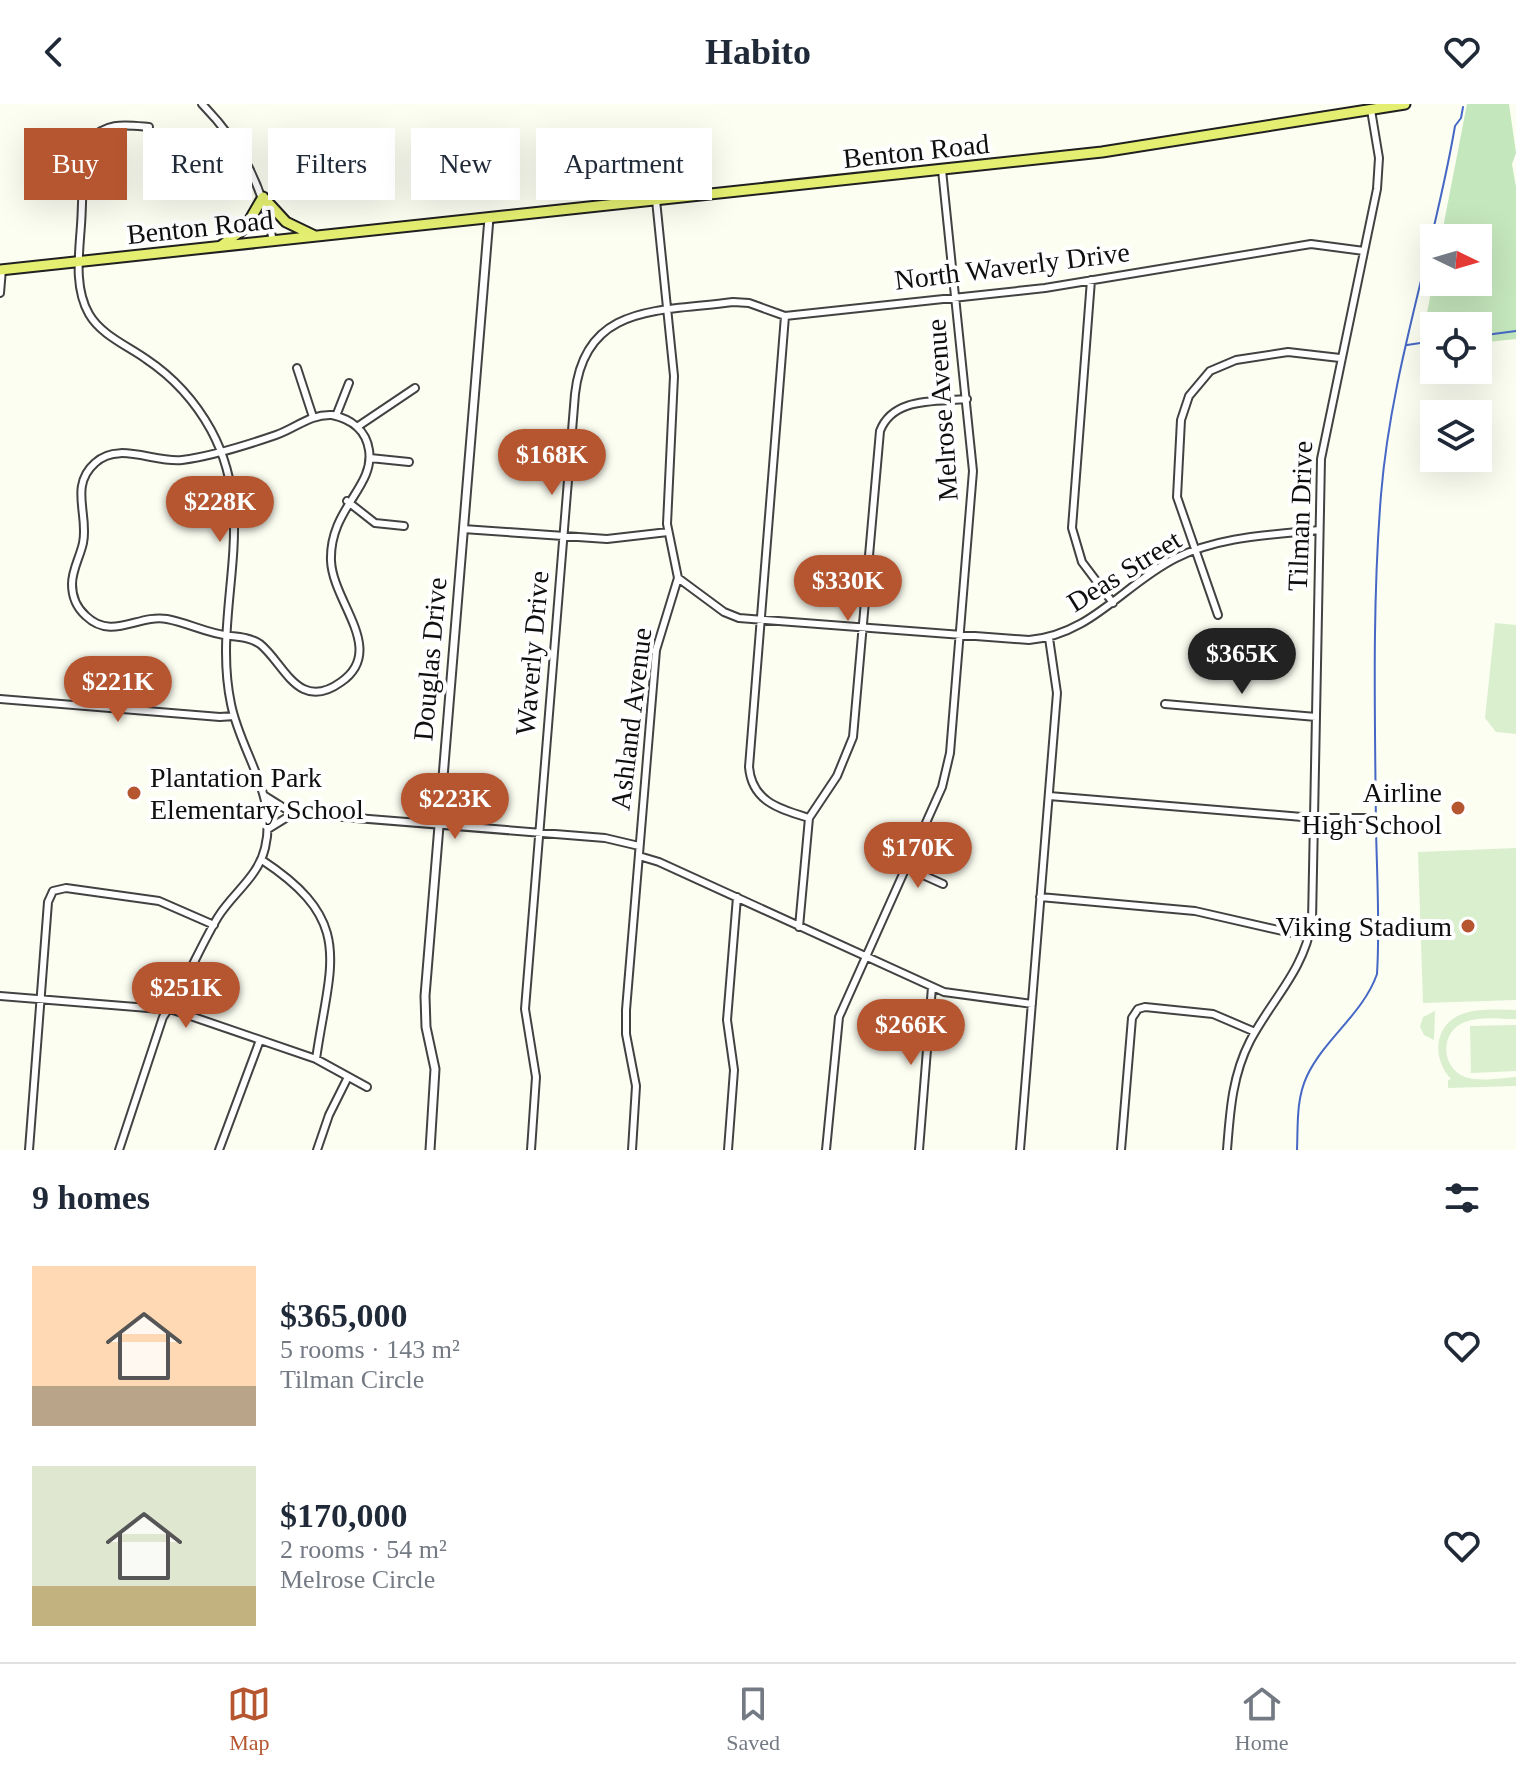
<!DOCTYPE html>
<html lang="en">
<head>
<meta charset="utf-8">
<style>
  :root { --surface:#fff; --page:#f2f2f3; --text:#1f2937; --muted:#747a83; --line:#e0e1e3; --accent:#b65630 }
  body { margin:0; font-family:Georgia,serif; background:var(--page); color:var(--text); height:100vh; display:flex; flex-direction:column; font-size:30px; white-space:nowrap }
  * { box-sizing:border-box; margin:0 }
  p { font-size:26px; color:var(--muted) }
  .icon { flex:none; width:44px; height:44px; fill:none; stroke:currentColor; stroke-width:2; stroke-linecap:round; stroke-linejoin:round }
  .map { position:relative; height:1046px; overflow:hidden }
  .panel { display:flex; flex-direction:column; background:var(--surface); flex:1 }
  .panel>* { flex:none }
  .banner { position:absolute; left:24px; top:24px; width:800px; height:72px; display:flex; gap:16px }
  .needle { width:52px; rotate:95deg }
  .buttons { position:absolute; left:1420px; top:120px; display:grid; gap:16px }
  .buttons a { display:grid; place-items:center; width:72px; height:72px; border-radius:0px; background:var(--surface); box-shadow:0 8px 32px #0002; font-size:40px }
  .price { position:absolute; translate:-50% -68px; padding:0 18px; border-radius:28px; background:var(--accent); color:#fff; font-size:26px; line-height:52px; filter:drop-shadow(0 2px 4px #0008) }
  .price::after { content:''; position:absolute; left:50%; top:48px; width:24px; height:18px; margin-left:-12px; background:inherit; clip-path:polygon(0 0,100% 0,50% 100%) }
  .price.on { background:#222; color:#fff }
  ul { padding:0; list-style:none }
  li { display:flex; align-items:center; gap:24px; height:200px; padding:0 32px }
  li span { display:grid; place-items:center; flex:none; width:224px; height:160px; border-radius:0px; color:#555 }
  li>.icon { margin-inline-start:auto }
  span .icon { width:96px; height:96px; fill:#fffc; stroke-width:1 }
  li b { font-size:34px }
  h2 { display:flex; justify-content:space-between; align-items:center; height:96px; padding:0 32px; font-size:34px }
  .pill { padding:0 28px; border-radius:0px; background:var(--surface); box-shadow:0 8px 32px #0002; font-size:28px; line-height:72px }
  .pill.on { background:var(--accent); color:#fff }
  header { display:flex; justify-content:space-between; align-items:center; height:104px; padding:0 32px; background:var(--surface); font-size:36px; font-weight:700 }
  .dock { display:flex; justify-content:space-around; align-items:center; height:112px; border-top:2px solid var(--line); background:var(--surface); font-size:22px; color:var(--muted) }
  .dock a { display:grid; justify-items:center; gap:4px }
  .dock .on { color:var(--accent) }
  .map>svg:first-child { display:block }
  .grass { fill:#c5e7bd }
  .pitch { fill:#d9efce }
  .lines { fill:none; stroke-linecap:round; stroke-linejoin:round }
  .stream { stroke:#4567c5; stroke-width:2 }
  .minor-casing { stroke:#424242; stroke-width:10 }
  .tertiary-casing { stroke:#424242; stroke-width:11 }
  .primary-casing { stroke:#202020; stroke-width:13 }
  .minor { stroke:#fff; stroke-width:6 }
  .tertiary { stroke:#fff; stroke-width:7 }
  .primary { stroke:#e4ef71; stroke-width:9 }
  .poi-dot { fill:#b65630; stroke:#fff; stroke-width:3 }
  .labels { text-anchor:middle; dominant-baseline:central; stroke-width:8; stroke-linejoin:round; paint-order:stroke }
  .street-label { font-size:28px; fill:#0f0f0f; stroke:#fff }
  .poi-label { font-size:28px; fill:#0f0f0f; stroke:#fff; text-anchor:end }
</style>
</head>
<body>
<header><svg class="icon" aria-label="back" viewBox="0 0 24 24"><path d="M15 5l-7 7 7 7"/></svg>Habito<svg class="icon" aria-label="heart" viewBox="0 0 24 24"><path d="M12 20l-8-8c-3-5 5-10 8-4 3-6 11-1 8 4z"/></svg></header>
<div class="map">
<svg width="1516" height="1046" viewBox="0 0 1516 1046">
  <rect width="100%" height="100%" fill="#fcfef2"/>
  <path class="grass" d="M 1467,0 L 1509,0 L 1516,49 L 1512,60 L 1516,83 L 1516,235 L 1478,239 L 1478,222 L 1434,222 L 1434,243 L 1420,245 L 1434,173 L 1434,178 L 1478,178 L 1478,134 L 1441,134 Z"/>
  <path class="pitch" d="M 1495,519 L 1516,521 L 1516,630 L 1496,628 L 1485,614 Z
    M 1516,744 L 1516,896 L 1423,899 L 1418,748 Z
    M 1516,906 L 1516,915 C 1500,915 1480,912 1465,918 C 1440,927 1440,963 1465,973 C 1480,978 1501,974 1516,973 L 1516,982 L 1448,984 L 1448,976 L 1451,975 C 1431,954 1434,918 1465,909 C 1481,904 1500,906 1516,906 Z
    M 1435,907 L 1434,936 L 1424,931 L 1420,923 L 1423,913 Z
    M 1516,921 L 1516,967 L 1471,969 L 1470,922 Z"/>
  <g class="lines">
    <path class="stream" d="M 1478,232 L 1516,227
      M 1407,241 L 1434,237
      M 1297,1046 C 1298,1022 1296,995 1307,972 C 1325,934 1363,910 1377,870 C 1380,822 1377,773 1376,725 C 1375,614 1372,501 1381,391 C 1391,266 1434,146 1455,22 L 1461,14 L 1463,3"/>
    <defs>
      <path id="minor" d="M 202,0 C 242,41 262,81 273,137
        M 1091,176 L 1072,424 L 1082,458 L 1113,499
        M 0,189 L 2,165
        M 785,212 L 749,663 C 752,698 780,705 809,714
        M 297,264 L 313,313
        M 332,311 C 351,315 366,326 369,346 C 375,383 329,405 331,457 C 333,499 387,546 341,578 C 298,609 284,559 260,540 C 251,534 241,533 231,532 C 208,530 189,519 167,515 C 138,510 112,537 86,512 C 77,504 72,493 72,480 C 72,466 80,453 83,439 C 89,411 69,382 95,359 C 118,337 154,359 182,356 C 213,352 247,341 276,331 C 296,324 310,310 332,311 Z
        M 336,312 L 349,279
        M 357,323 L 415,284
        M 370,354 L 409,358
        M 347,397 L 375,419 L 404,422
        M 463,425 L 607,435 L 668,428
        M 678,474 L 724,508 L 739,514 L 1029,536 C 1091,531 1124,480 1176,454 C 1220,432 1271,431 1319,426
        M 1218,511 L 1177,393 L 1181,316 L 1189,292 L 1210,267 L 1236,256 L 1288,248 L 1340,254
        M 0,595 L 220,613 L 234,612
        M 1165,600 L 1316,613
        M 265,692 L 292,709
        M 1049,692 L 1314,714 L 1365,714
        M 268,725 L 294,709 L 605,734 L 639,742
        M 639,752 L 659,758 L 944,888 L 1032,900
        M 262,756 C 356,818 330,858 316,955
        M 905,763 L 943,780
        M 1040,793 L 1195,807 L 1309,833
        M 799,823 L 809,714 L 837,672 L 853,633 L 880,327 C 893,293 935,298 967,295
        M 0,892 L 173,906 L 316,955 L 367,983
        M 29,1046 L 48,798 L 53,787 L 66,784 L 159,797 L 214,821
        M 119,1046 L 163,913 C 185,882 198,846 218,813 C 233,789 258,773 265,744 C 278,690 241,650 231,600 C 211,505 261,418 211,326 C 195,297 173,273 146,255 C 128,242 101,231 89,210 C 74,184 79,150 81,121 C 83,94 81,62 90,37 C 105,17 127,21 149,23
        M 219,1046 L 260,936
        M 317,1046 L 329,1011 L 348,973
        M 531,1046 L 536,973 L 525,905 L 575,290 C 585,198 662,208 733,198 L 749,199 L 785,212 L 1045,184 L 1311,140 L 1364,147
        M 632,1046 L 636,982 L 626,930 L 626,906 L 656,546 L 678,474 L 667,420 L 674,272 L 656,96
        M 728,1046 L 734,966 L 727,916 L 737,793
        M 826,1046 L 839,913 L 942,683 L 950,649 L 973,367 L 942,66
        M 919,1046 L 932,883
        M 1020,1046 L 1057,589 L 1049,534
        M 1121,1046 L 1132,914 L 1138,905 L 1145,903 L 1213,910 L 1255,928
        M 1227,1046 C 1230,1008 1232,972 1250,937 C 1272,895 1304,867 1312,817 L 1321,355 L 1377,85 L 1379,54 L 1371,6"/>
      <path id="tertiary" d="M 430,1046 L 435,965 L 426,923 L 425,892 L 489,114"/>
      <path id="primary" d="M 222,141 L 245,124 L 263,93 L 286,118 L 313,131
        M 0,166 L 1102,48 L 1405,0"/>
    </defs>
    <use href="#minor" class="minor-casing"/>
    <use href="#tertiary" class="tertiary-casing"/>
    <use href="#primary" class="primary-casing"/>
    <use href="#minor" class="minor"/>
    <use href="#tertiary" class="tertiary"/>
    <use href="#primary" class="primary"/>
  </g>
  <g class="poi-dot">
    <circle cx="134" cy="689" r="8"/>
    <circle cx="1458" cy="704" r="8"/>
    <circle cx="1468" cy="822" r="8"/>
  </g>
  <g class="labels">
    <g class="street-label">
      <text transform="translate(916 47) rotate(-6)">Benton Road</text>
      <text transform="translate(200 123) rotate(-6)">Benton Road</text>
      <text transform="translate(1012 162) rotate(-7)">North Waverly Drive</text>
      <text transform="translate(942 306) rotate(-94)">Melrose Avenue</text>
      <text transform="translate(1300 412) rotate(-88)">Tilman Drive</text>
      <text transform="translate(1124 467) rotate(-32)">Deas Street</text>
      <text transform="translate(532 549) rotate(-85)">Waverly Drive</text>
      <text transform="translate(430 555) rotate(-85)">Douglas Drive</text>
      <text transform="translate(631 615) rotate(-83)">Ashland Avenue</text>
    </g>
    <g class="poi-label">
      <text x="150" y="673" text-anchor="start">Plantation Park<tspan x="150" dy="32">Elementary School</tspan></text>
      <text x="1442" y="688">Airline<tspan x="1442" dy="32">High School</tspan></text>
      <text x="1452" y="822">Viking Stadium</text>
    </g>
  </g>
</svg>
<div class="buttons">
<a><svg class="needle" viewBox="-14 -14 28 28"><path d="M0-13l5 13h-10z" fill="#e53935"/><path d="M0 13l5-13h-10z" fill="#747a83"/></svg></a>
<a><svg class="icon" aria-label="locate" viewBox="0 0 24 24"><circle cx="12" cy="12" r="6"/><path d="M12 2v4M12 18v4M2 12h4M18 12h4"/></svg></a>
<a><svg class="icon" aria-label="layers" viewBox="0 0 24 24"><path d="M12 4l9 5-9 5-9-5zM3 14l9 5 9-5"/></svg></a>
</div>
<b class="price" style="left:552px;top:393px">$168K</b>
<b class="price" style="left:220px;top:440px">$228K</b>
<b class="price" style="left:848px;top:519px">$330K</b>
<b class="price on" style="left:1242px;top:592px">$365K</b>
<b class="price" style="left:118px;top:620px">$221K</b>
<b class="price" style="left:455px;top:737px">$223K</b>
<b class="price" style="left:918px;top:786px">$170K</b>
<b class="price" style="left:186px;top:926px">$251K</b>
<b class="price" style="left:911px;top:963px">$266K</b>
<div class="banner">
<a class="pill on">Buy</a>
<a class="pill">Rent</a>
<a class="pill">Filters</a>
<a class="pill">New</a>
<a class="pill">Apartment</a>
</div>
</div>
<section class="panel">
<h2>9 homes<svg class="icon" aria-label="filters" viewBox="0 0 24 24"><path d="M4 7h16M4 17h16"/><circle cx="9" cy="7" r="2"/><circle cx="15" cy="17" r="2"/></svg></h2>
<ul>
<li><span style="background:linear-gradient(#ffd9b3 75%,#b9a48a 0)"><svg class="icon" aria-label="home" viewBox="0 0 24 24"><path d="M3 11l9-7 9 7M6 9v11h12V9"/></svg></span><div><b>$365,000</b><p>5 rooms · 143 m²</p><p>Tilman Circle</p></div><svg class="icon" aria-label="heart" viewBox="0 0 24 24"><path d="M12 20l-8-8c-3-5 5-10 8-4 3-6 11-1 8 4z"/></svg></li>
<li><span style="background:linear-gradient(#dfe7d0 75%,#c2b280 0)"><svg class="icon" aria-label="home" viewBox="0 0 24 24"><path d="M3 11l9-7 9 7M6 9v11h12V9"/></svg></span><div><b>$170,000</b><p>2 rooms · 54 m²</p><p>Melrose Circle</p></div><svg class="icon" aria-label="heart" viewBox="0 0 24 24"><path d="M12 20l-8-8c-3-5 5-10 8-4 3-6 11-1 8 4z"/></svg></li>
</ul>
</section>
<nav class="dock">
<a class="on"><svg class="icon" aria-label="map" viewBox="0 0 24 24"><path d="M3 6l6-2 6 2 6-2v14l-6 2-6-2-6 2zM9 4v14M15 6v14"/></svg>Map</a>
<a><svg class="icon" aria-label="saved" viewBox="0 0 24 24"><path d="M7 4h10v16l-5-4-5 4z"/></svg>Saved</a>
<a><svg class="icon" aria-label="home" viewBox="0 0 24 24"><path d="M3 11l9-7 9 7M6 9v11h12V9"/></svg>Home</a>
</nav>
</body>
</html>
